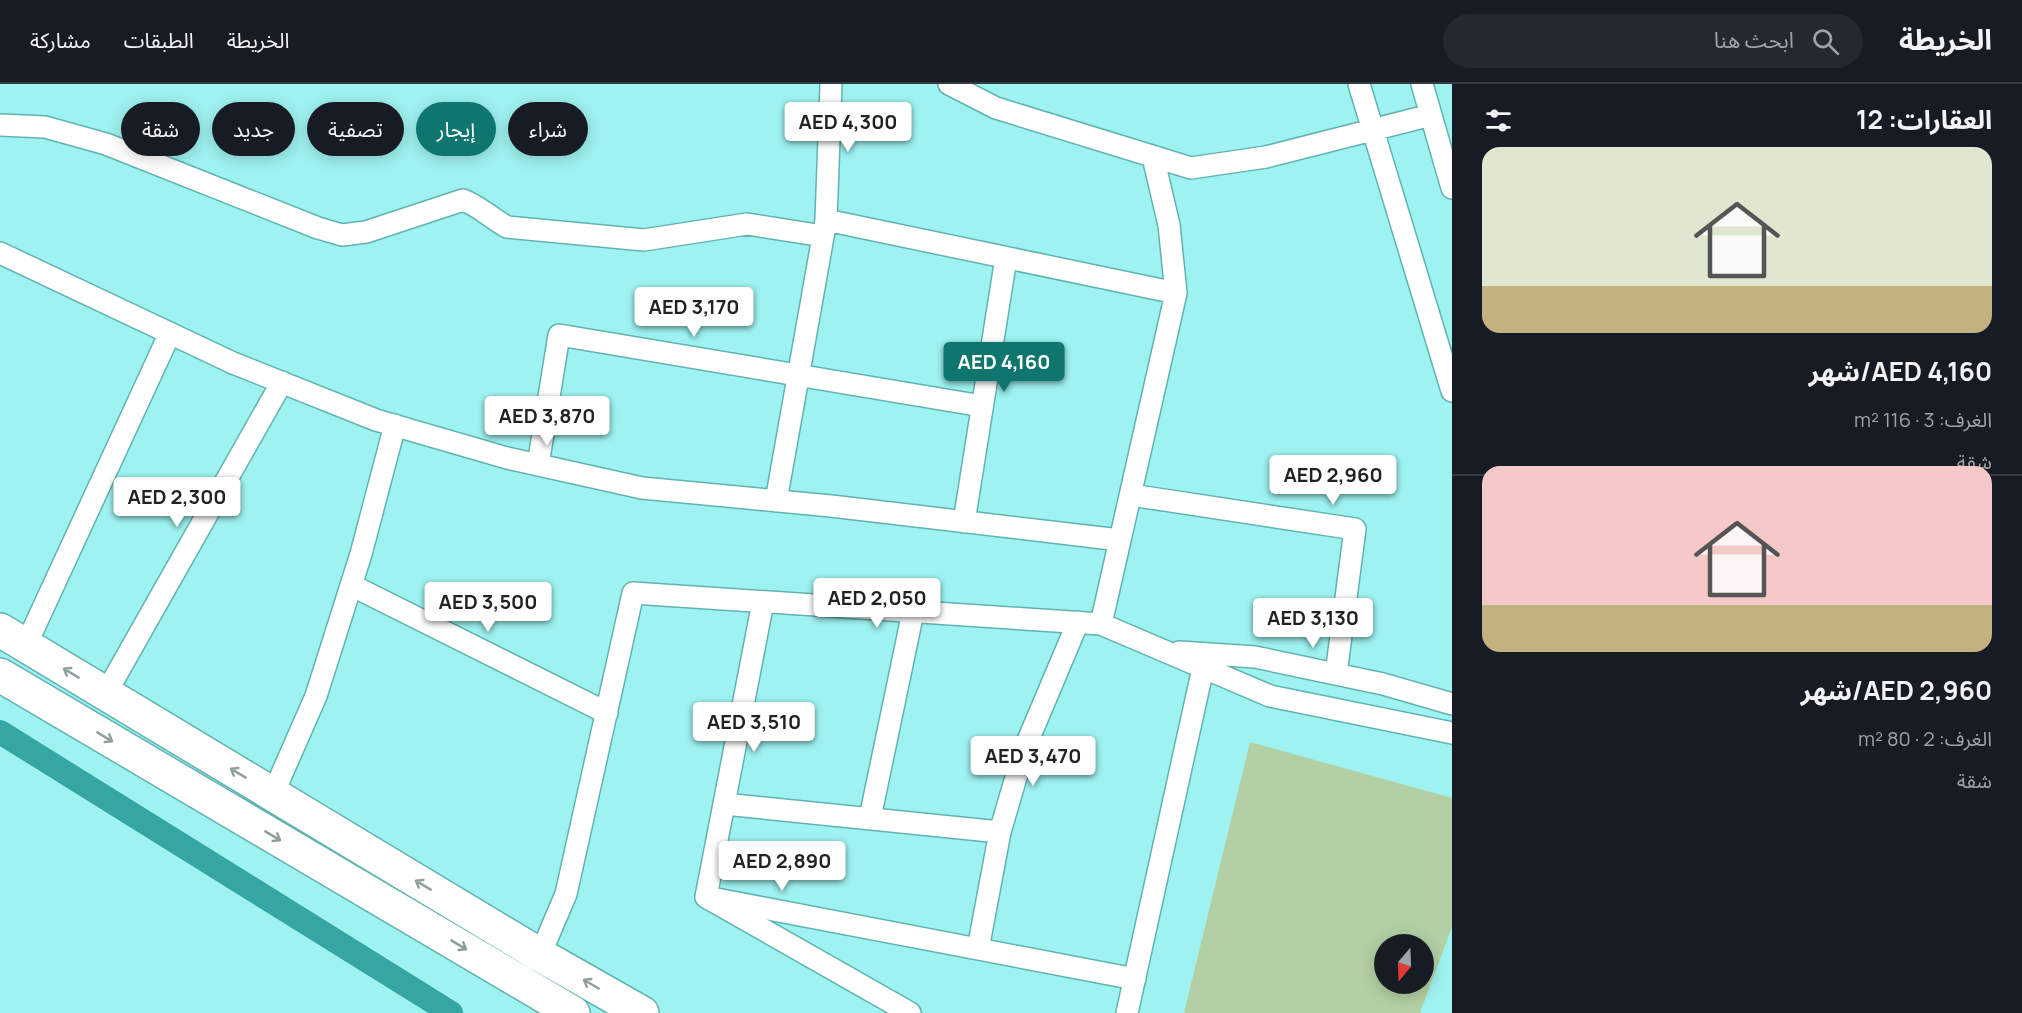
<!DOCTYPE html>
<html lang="ar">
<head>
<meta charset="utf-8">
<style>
  :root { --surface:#171b24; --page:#242831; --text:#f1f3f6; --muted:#9ea1a6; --line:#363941; --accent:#0f766e }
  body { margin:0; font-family:Manrope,"Noto Sans Arabic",sans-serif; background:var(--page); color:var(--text); direction:rtl; height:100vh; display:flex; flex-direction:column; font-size:22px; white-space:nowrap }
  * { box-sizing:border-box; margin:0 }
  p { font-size:20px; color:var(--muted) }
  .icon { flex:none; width:33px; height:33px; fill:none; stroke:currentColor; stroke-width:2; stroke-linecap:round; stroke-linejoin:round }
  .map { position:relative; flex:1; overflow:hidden; direction:ltr }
  .drawer { display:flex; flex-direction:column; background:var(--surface); width:570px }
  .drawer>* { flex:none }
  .hud { position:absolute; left:18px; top:18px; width:570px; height:54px; direction:rtl; display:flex; gap:12px }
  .needle { width:39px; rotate:199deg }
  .fabs { position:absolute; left:1374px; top:850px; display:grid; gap:12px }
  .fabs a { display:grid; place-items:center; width:60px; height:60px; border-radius:50%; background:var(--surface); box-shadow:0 3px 15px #0003; font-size:30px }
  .price { position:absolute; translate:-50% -51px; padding:0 14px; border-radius:6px; background:#fff; color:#222; font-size:20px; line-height:39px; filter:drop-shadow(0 2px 3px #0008) }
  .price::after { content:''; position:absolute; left:50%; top:36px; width:18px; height:14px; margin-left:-9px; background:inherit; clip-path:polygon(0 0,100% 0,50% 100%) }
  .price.active { background:var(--accent); color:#fff }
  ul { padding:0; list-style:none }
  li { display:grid; align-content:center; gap:12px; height:318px; padding:0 30px }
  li+li { border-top:2px solid var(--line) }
  li span { display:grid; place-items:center; height:186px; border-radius:18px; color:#555 }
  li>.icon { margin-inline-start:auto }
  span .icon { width:108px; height:108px; fill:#fffc; stroke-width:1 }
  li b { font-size:26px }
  h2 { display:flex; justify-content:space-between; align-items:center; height:72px; padding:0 30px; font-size:26px }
  .chip { padding:0 21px; border-radius:27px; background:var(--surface); box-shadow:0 3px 15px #0003; font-size:21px; line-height:54px }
  .chip.active { background:var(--accent); color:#fff }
  header { display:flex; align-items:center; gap:36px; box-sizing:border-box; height:84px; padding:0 30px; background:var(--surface); border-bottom:2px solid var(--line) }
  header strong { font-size:28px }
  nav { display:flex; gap:33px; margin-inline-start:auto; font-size:21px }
  .search { width:420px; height:54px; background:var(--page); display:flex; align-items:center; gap:15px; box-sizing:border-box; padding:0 21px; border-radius:33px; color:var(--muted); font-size:22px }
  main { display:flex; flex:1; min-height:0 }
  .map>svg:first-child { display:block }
  .green { fill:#b3d0a4; fill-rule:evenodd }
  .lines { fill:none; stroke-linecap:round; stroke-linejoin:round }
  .canal { stroke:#36a6a5; stroke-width:24 }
  .street-casing { stroke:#60b3b2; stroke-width:24 }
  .primary-casing { stroke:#60b3b2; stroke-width:36 }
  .street { stroke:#fff; stroke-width:21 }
  .primary { stroke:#fff; stroke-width:33 }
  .oneway { stroke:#8d9f9e }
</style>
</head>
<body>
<header>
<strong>الخريطة</strong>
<div class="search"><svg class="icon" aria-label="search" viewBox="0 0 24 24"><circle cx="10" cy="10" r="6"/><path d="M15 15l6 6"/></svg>ابحث هنا</div>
<nav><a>الخريطة</a><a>الطبقات</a><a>مشاركة</a></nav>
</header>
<main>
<section class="drawer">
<h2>العقارات: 12<svg class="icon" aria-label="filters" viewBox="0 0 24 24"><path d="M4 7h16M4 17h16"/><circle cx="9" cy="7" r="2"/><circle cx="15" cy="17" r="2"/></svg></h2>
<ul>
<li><span style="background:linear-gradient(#dfe7d0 75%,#c2b280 0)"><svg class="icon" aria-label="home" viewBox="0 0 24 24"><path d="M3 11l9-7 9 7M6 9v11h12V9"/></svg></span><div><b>AED 4,160/شهر</b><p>الغرف: 3 · 116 m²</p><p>شقة</p></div></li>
<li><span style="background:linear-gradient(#f6c9c9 75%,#c2b280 0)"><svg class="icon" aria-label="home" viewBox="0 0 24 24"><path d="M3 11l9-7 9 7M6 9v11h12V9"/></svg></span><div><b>AED 2,960/شهر</b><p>الغرف: 2 · 80 m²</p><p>شقة</p></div></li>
</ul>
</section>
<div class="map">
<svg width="1452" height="929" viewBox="0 0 1452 929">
  <rect width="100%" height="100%" fill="#9ef2f0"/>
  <path class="green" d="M 1250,658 L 1452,714 L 1452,843 L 1420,929 L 1184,929 ZM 1384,861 L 1424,861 L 1424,900 L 1384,900 Z"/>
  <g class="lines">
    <path class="canal" d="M 0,648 L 451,929"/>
    <defs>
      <path id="street" d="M 949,0 L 996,24 L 1191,84 L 1266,73 L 1431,31
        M 1359,0 L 1452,307
        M 1422,0 L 1452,104
        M 0,41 L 45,43 L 106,60 L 318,144 L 342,151 L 366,148 L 463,116 C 479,122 491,134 507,143 L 644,156 L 747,140 L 823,152
        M 826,136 L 831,0
        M 0,169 L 233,279 L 376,336 L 507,374 L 642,404 L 831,422 L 1120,456
        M 538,381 L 559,251 L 982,322
        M 1131,411 L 1355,445 L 1336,590
        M 776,417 L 826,136 L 1176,209
        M 964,438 L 1006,174
        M 351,501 L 607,629
        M 1101,540 L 1176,209 L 1169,141 L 1153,73
        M 26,561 L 170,249
        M 1179,568 L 1255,573 L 1383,600 L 1452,620
        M 106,609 L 282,298
        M 273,710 L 316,612 L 361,470 L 395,341
        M 724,720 L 1000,748
        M 870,734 L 913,528
        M 706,813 L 763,518
        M 978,865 L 1000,748 L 1024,666 L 1078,538
        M 540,871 L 566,810 L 633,509 L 1101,540 L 1270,612 L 1452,649
        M 910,929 L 706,813 L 1135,895
        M 1127,929 L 1203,584"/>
      <path id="primary" d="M 0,546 L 540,871 L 642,929
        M 0,591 L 573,929"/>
    </defs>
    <use href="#street" class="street-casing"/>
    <use href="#primary" class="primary-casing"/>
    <use href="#street" class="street"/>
    <use href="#primary" class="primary"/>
  </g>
  <defs><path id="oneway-shaft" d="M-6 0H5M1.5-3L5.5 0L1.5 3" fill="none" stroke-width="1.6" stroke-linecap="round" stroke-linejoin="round" transform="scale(1.5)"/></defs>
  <g class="oneway">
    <use href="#oneway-shaft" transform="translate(71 589) rotate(-149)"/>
    <use href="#oneway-shaft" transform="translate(105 653) rotate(31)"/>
    <use href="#oneway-shaft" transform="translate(238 689) rotate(-149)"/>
    <use href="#oneway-shaft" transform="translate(273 752) rotate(31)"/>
    <use href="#oneway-shaft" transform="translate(423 801) rotate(-149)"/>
    <use href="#oneway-shaft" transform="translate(459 861) rotate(31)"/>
    <use href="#oneway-shaft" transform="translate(591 900) rotate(-150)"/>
  </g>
</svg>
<div class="fabs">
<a><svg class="needle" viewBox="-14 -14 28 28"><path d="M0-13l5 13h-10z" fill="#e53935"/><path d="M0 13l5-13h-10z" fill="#9ea1a6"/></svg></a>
</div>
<b class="price" style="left:848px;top:69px">AED 4,300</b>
<b class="price" style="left:694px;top:254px">AED 3,170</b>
<b class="price active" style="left:1004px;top:309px">AED 4,160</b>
<b class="price" style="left:547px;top:363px">AED 3,870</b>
<b class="price" style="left:1333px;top:422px">AED 2,960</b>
<b class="price" style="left:177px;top:444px">AED 2,300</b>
<b class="price" style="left:877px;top:545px">AED 2,050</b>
<b class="price" style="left:488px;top:549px">AED 3,500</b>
<b class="price" style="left:1313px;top:565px">AED 3,130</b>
<b class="price" style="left:754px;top:669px">AED 3,510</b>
<b class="price" style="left:1033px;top:703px">AED 3,470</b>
<b class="price" style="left:782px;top:808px">AED 2,890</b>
<div class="hud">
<a class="chip">شراء</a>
<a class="chip active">إيجار</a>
<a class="chip">تصفية</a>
<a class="chip">جديد</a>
<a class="chip">شقة</a>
</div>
</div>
</main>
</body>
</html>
